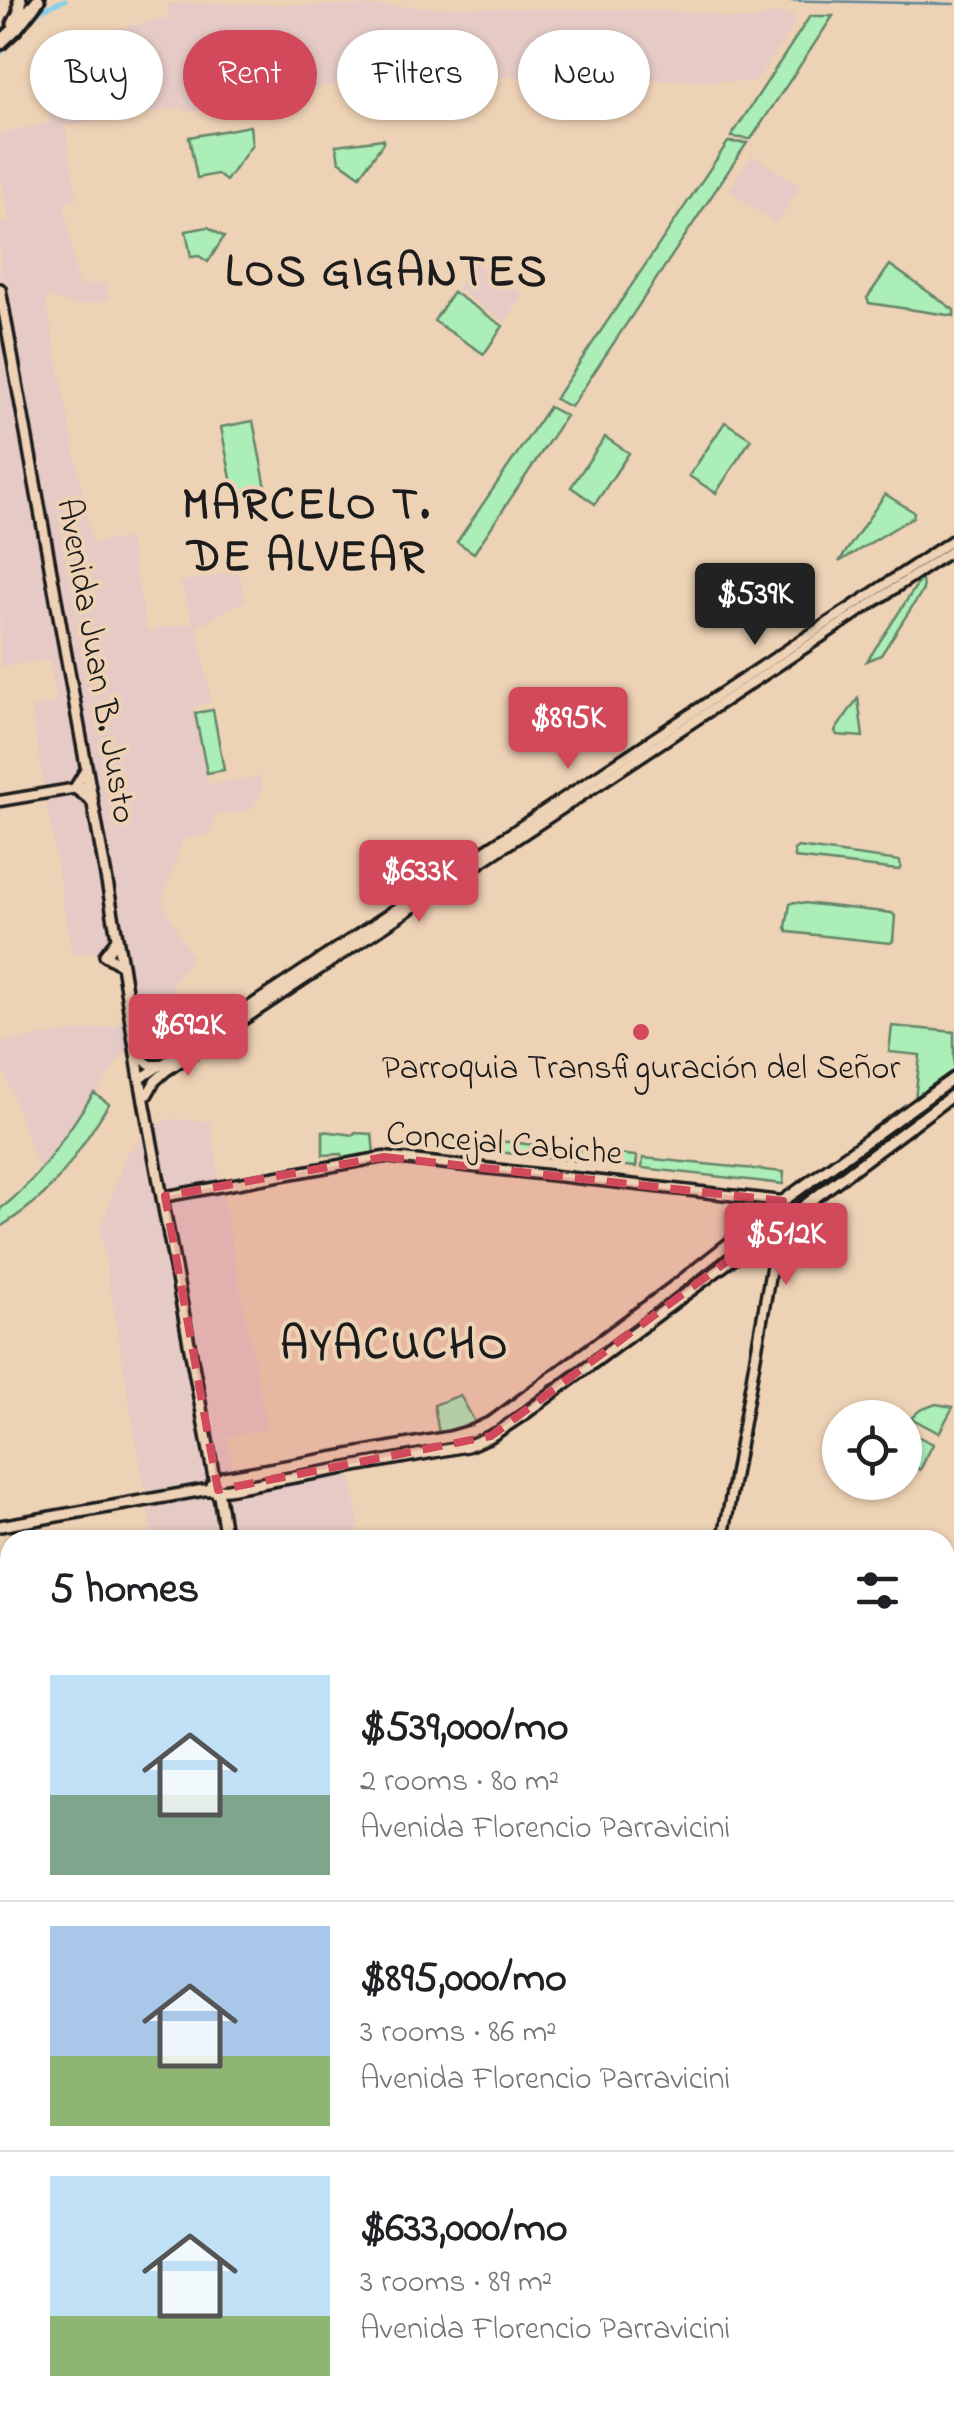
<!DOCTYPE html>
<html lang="en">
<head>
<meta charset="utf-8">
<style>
  :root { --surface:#fff; --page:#f2f2f2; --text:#202124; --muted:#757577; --line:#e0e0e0; --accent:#d1495b }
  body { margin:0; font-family:"Indie Flower",sans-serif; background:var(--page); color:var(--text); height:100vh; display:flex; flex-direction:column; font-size:38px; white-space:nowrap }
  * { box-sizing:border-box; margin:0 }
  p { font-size:32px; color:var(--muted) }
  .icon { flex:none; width:55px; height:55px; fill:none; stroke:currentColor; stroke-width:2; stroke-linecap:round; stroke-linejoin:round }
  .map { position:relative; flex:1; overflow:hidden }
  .side { position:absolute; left:0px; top:1530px; width:955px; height:892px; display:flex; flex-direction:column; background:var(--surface); border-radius:30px 30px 0 0; box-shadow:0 2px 8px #0004 }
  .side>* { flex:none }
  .guide { position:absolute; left:30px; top:30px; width:895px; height:90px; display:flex; gap:20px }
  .fabs { position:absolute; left:822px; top:1400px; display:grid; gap:20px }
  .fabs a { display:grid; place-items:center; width:100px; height:100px; border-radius:50%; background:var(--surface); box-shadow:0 2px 8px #0004; font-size:50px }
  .price { position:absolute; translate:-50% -85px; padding:0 22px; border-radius:10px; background:var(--accent); color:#fff; font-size:32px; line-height:65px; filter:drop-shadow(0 2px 5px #0008) }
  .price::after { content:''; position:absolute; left:50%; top:60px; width:30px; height:22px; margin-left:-15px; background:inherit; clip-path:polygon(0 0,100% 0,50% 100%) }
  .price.current { background:#222; color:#fff }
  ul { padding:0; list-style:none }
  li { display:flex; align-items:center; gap:30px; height:250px; padding:0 50px }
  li+li { border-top:2px solid var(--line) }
  li span { display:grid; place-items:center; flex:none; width:280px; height:200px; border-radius:0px; color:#555 }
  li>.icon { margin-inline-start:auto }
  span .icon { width:120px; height:120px; fill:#fffc; stroke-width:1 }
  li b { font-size:42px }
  h2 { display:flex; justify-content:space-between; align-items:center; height:120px; padding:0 50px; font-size:42px }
  .pill { padding:0 35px; border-radius:45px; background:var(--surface); box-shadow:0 2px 8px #0004; font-size:35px; line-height:90px }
  .pill.current { background:var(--accent); color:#fff }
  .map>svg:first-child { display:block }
  .built { fill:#e5cac5 }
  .green { fill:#aceeb7; stroke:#64856a; stroke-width:2.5 }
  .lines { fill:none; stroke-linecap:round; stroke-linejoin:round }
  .stream { stroke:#5e8798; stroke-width:2.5 }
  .canal { stroke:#8aceeb; stroke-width:5 }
  .tertiary-casing { stroke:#1c1c1c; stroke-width:14 }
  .secondary-casing { stroke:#1c1c1c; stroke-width:15 }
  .primary-casing { stroke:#1c1c1c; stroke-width:16 }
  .motorway-casing { stroke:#1c1c1c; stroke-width:19 }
  .tertiary { stroke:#eed2b5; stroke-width:6 }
  .secondary { stroke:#eed2b5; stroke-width:8 }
  .primary { stroke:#eed2b5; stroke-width:9 }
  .motorway { stroke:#eed2b5; stroke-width:11 }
  .marked { fill:#d1495b; fill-opacity:0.2; stroke:#d1495b; stroke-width:8; stroke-dasharray:20 12; stroke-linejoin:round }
  .poi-dot { fill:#d1495b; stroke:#eed2b5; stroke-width:4 }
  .labels { text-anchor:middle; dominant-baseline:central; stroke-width:8; stroke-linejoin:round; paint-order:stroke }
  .street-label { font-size:35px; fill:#1c1c1c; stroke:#eed2b5 }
  .poi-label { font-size:35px; fill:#1c1c1c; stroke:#eed2b5 }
  .district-label { font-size:45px; font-weight:bold; letter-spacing:2.5px; fill:#1c1c1c; stroke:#eed2b5 }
</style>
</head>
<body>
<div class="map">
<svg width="954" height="2422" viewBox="0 0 954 2422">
  <rect width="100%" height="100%" fill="#eed2b5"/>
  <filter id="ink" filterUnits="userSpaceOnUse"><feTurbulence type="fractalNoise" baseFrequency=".01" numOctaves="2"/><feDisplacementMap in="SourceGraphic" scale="20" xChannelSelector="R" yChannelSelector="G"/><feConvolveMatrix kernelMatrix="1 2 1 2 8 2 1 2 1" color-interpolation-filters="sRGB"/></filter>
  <g filter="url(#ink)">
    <path class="built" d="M 167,3 L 634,10 L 709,13 L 733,20 L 751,19 L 776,13 L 791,14 L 796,22 L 755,82 L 467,76 L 367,79 L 185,112 L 183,108 L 65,126 L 77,200 L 64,202 L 78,285 L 105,283 L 110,300 L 77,306 L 45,296 L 92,543 L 129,538 L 147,631 L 193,623 L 180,582 L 239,571 L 245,600 L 204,623 L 197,624 L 211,702 L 193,707 L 208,785 L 260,776 L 263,790 L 252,809 L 216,816 L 209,834 L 183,840 L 162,902 L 192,957 L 40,1172 L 0,1060 L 0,1042 L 116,1026 L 137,1001 L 126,947 L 72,955 L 31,708 L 57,703 L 50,660 L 0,667 L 0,224 L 9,221 L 0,169 L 0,133 L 51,123 L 39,68 L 48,65 L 44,43 L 169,18 Z
      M 752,155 L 801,186 L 776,224 L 728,190 Z
      M 474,262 L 524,294 L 505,322 L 456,289 Z
      M 166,1119 L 211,1121 L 219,1177 L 267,1429 L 228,1436 L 236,1494 L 350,1474 L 359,1524 L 355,1540 L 153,1540 L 100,1229 L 126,1154 Z
      M 954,2079 L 954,2330 L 945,2348 L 945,2132 Z
      M 318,2413 L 576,2413 L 574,2422 L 319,2422 Z
      M 766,2413 L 912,2413 L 907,2422 L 764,2422 Z"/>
    <path class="green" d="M 810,16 L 833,16 L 751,139 L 731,137 Z
      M 250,126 L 252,145 L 226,181 L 217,174 L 197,178 L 189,137 Z
      M 383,139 L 383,143 L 360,176 L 339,161 L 336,145 Z
      M 728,142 L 747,143 L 571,407 L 555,399 Z
      M 208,227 L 224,237 L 208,262 L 199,256 L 191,257 L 186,231 Z
      M 890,265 L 954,310 L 954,316 L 869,303 L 867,298 Z
      M 453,292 L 503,326 L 484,354 L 434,321 Z
      M 549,407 L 566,416 L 474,553 L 457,542 Z
      M 253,421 L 266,488 L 234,494 L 221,427 Z
      M 725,422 L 751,439 L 716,493 L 689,476 Z
      M 605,437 L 629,453 L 595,504 L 571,487 Z
      M 885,494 L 914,512 L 913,517 L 839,562 Z
      M 920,580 L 922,580 L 923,590 L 881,655 L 867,661 Z
      M 858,698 L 863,737 L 837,735 L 835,731 Z
      M 213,710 L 224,770 L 207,773 L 195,713 Z
      M 798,847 L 900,861 L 901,868 L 898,870 L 795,858 L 794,850 Z
      M 794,902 L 892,913 L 895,916 L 893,941 L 890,943 L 788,932 L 786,927 L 790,904 Z
      M 892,1026 L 954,1032 L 954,1073 L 915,1100 L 920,1055 L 889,1052 Z
      M 94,1093 L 109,1104 C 89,1134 70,1168 44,1194 C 30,1207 16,1217 0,1227 L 0,1209 C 41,1179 65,1134 94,1093 Z
      M 323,1131 L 354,1135 L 355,1133 L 372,1134 L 374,1153 L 343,1158 L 342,1154 L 323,1155 Z
      M 444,1135 L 635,1156 L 637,1157 L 636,1167 L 442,1146 Z
      M 643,1158 L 784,1172 L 783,1184 L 642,1168 Z
      M 460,1395 L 476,1424 L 439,1434 L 434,1405 Z
      M 936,1404 L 953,1407 L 939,1433 L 911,1418 L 920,1410 Z
      M 905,1430 L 933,1444 L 920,1470 C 904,1459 905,1447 905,1430 Z
      M 10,1685 L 10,1847 L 0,1849 L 0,1687 Z"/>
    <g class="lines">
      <path class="stream" d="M 771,0 L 954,4"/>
      <path class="canal" d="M 21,29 L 41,10 L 65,0
        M 0,54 L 14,37"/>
      <defs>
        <path id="tertiary" d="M 267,2422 L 269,2412"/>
        <path id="secondary" d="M 0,801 L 89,786
          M 140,1058 L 151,1065 L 161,1065
          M 140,1079 L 954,539
          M 147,1095 L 155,1081 L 166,1071 L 954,549
          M 162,1197 L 384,1157 L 783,1201 L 723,1540
          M 224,1532 L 274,1540
          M 945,1829 L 954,1825
          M 945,2220 L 954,2203
          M 499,2422 L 500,2412
          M 569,2422 L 571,2412
          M 842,2422 L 847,2412"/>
        <path id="primary" d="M 0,289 L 122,965 L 140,1079 L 217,1494
          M 86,770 L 75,788 L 92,801
          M 117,939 L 105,955 L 122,965
          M 211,1485 L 224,1477 L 450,1437 L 474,1430 L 493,1421 L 677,1284 L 783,1201 L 954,1078
          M 218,1489 L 226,1540
          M 0,1526 L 204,1490 L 228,1489 L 467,1446 L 491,1436 L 526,1413 L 954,1094
          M 388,2412 L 390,2422"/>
        <path id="motorway" d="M 14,24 L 20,12 L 20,0
          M 0,43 L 16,28 L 38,0"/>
      </defs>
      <use href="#tertiary" class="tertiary-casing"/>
      <use href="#secondary" class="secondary-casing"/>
      <use href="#primary" class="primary-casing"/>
      <use href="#motorway" class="motorway-casing"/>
      <use href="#tertiary" class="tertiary"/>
      <use href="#secondary" class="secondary"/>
      <use href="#primary" class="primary"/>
      <use href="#motorway" class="motorway"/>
    </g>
  </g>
  <path class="marked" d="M 384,1157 L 783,1201 L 780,1222 L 491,1436 L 218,1490 L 165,1196 Z"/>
  <circle class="poi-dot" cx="641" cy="1032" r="10"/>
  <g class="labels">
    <g class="street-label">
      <text transform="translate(95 661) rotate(80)">Avenida Juan B. Justo</text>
      <text transform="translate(504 1145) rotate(5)">Concejal Cabiche</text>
    </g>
    <g class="poi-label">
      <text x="641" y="1069">Parroquia Transfiguración del Señor</text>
    </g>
    <g class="district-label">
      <text x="387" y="274">LOS GIGANTES</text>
      <text x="307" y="507">MARCELO T.<tspan x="307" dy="52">DE ALVEAR</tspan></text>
      <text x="395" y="1347">AYACUCHO</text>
    </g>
  </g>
</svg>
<div class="fabs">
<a><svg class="icon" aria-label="locate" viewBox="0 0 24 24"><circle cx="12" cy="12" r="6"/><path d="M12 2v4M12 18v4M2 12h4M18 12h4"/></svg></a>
</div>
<b class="price current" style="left:755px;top:648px">$539K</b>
<b class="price" style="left:568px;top:772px">$895K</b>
<b class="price" style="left:419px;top:925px">$633K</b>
<b class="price" style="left:188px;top:1079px">$692K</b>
<b class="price" style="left:786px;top:1288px">$512K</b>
<div class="guide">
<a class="pill">Buy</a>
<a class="pill current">Rent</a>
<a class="pill">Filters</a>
<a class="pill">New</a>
</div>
<section class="side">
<h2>5 homes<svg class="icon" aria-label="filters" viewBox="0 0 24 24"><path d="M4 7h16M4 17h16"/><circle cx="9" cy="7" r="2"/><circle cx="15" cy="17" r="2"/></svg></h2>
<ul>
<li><span style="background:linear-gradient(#bfe0f5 60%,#7fa58c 0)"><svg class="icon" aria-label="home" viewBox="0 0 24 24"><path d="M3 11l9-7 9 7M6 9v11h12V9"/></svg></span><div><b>$539,000/mo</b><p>2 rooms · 80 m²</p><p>Avenida Florencio Parravicini</p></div></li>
<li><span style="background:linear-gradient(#a9c7e8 65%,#8fb573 0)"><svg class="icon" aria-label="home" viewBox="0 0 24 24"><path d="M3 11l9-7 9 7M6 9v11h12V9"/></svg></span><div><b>$895,000/mo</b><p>3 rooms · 86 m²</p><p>Avenida Florencio Parravicini</p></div></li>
<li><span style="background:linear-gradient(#bfe0f5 70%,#8fb573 0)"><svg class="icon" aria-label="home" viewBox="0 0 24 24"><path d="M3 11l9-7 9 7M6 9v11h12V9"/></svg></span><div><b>$633,000/mo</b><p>3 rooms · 89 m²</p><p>Avenida Florencio Parravicini</p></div></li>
</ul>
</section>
</div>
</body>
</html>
